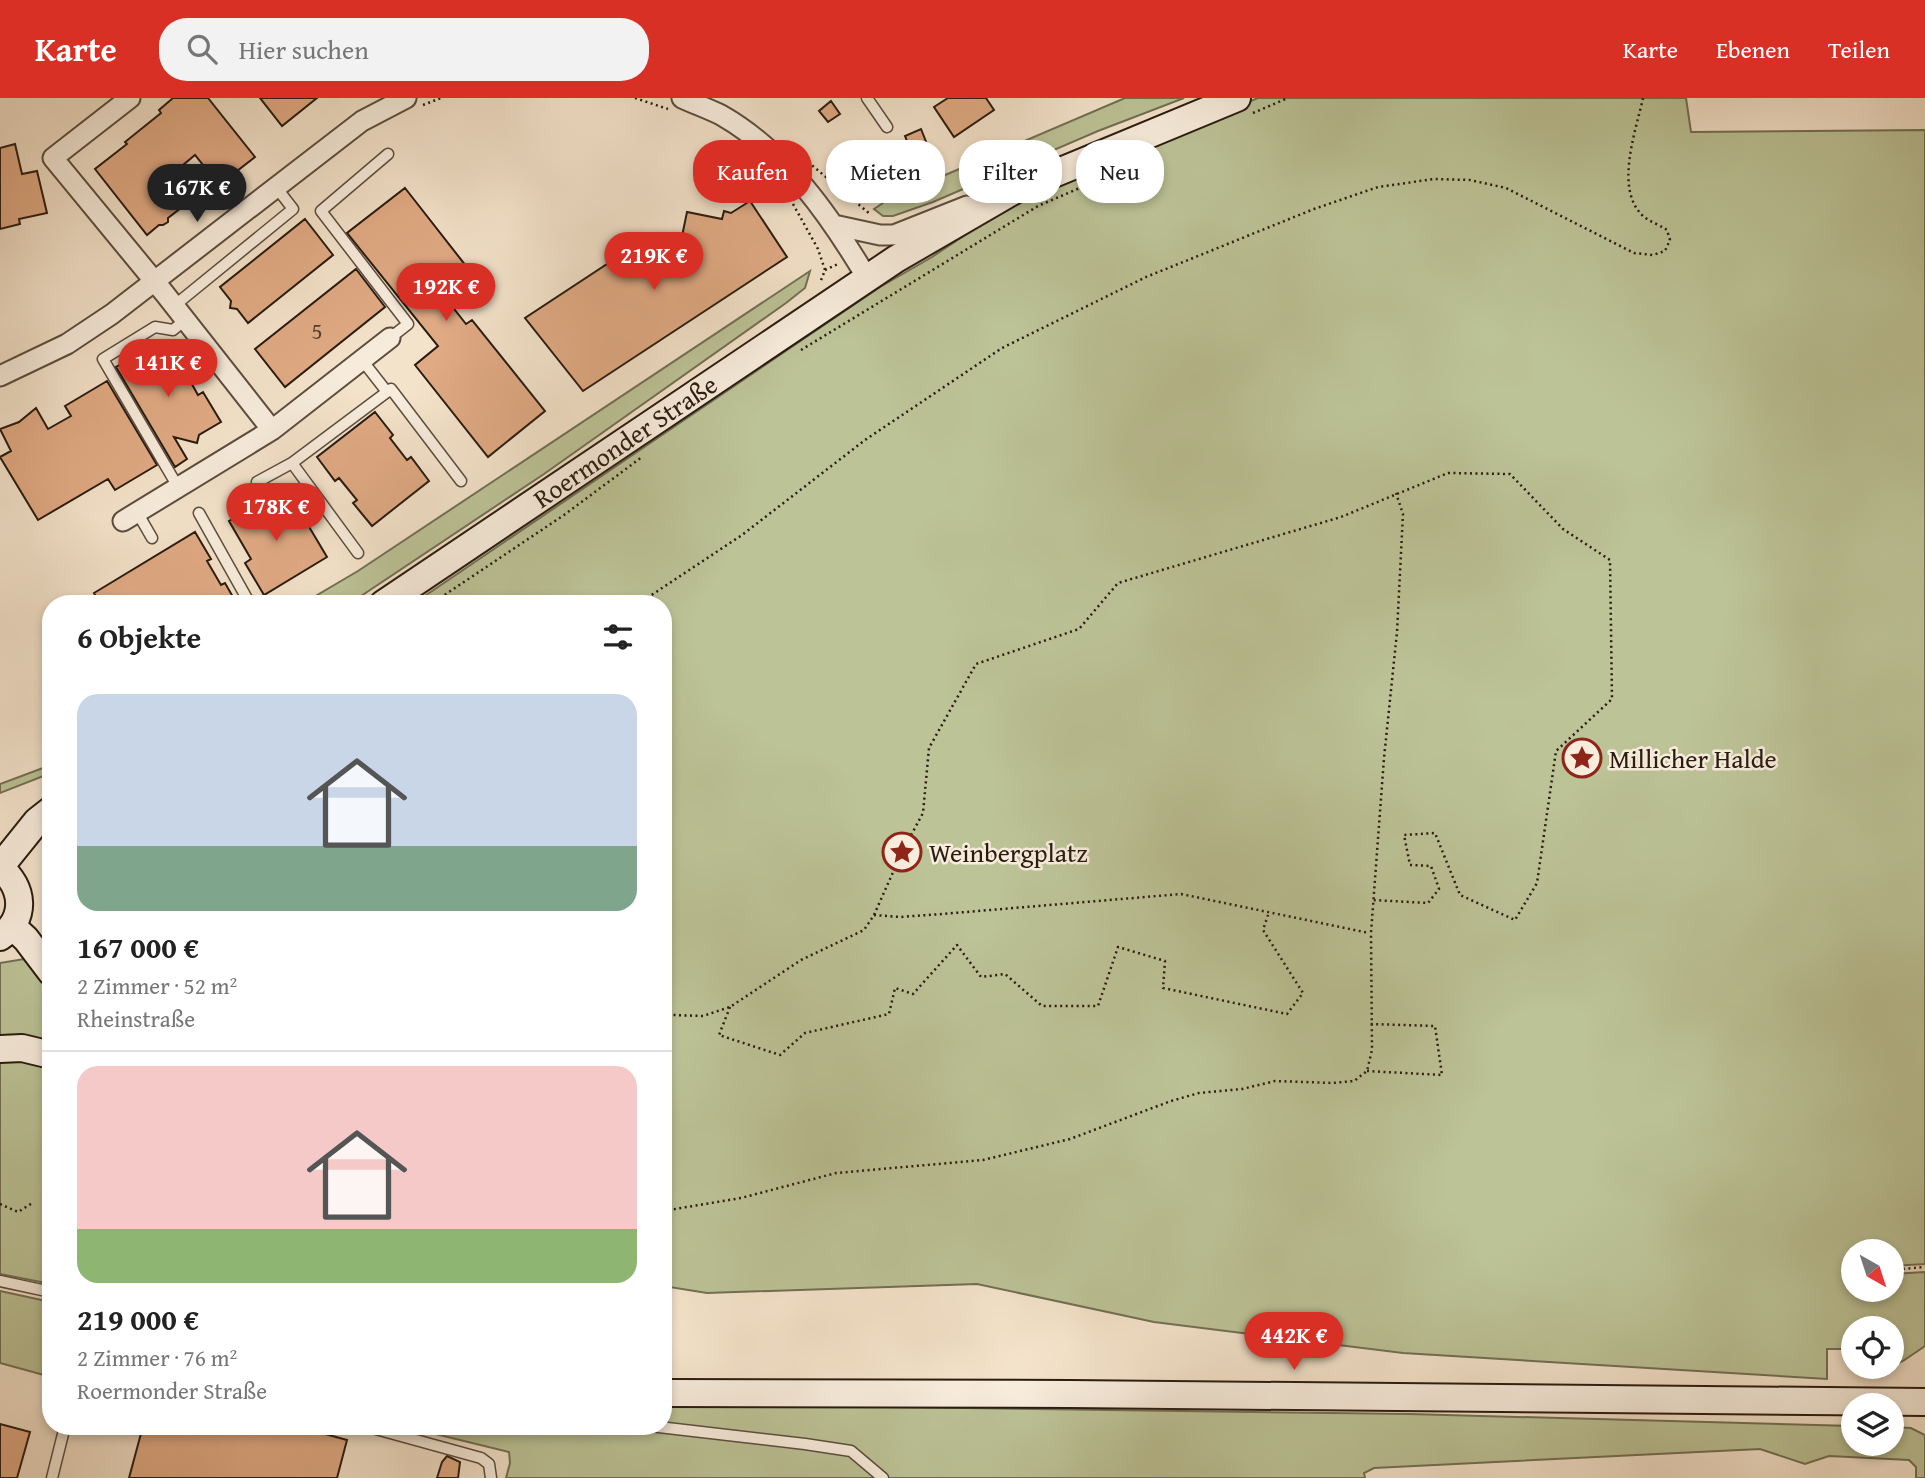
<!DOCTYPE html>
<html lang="de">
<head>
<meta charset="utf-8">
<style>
  :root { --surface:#fff; --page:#f2f2f2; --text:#222; --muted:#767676; --line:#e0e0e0; --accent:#d93025 }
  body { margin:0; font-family:"Gentium Book Plus",serif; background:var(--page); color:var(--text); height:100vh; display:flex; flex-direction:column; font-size:26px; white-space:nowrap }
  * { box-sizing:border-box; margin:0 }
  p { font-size:23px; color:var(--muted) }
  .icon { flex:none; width:38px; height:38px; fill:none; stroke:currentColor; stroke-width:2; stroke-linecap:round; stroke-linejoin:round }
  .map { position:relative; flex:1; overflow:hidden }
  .details { position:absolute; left:42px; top:497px; width:630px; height:840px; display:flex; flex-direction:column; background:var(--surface); border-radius:28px; box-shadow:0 4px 10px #0003 }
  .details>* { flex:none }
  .banner { position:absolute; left:693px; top:42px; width:665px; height:63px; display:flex; gap:14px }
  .needle { width:46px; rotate:141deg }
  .controls { position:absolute; left:1841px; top:1141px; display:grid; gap:14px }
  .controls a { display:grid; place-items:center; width:63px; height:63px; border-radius:50%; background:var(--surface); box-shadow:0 4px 10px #0003; font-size:35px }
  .price { position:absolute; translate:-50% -60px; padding:0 16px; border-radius:24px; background:var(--accent); color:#fff; font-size:23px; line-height:46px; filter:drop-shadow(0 2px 4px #0008) }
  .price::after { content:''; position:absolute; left:50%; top:42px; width:21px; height:16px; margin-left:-10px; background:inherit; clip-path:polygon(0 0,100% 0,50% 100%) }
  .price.selected { background:#222; color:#fff }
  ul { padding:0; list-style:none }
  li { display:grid; align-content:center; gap:14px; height:371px; padding:0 35px }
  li+li { border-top:2px solid var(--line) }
  li span { display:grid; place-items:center; height:217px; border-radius:21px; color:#555 }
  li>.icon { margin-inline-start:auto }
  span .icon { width:126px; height:126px; fill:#fffc; stroke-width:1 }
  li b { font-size:30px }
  h2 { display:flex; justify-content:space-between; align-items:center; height:84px; padding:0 35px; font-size:30px }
  .tag { padding:0 24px; border-radius:28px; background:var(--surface); box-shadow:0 4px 10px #0003; font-size:24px; line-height:63px }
  .tag.selected { background:var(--accent); color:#fff }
  header { display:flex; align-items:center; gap:42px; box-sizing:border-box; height:98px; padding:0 35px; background:var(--accent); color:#fff }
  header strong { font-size:33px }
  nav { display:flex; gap:38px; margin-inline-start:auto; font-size:24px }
  .search { width:490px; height:63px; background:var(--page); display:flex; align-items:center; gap:18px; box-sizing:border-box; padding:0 24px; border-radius:28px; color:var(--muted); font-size:26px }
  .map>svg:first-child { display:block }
  .green { fill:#bcc397; stroke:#726f54; stroke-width:2 }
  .building { fill:#e0aa84; stroke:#291b10; stroke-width:2 }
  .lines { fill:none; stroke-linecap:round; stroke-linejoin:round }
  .service-casing { stroke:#5c4d3f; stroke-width:13 }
  .minor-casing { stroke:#5c4d3f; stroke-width:23 }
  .secondary-casing { stroke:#291b10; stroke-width:30 }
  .path { stroke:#291b10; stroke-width:2.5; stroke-dasharray:2 3.5; stroke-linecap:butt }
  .service { stroke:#f8eddd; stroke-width:10 }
  .minor { stroke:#f8eddd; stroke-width:19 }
  .secondary { stroke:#f8eddd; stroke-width:26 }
  .labels { text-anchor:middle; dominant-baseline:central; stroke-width:5; stroke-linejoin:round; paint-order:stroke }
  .number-label { font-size:23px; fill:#573f2d }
  .street-label { font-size:26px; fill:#291b10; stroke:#f8eddd }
  .poi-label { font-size:26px; fill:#291b10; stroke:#f8eddd; text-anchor:start }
</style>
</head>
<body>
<header>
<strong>Karte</strong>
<div class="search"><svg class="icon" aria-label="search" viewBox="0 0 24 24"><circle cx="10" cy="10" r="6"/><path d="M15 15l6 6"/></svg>Hier suchen</div>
<nav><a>Karte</a><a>Ebenen</a><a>Teilen</a></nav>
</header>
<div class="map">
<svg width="1925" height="1380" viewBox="0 0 1925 1380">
  <rect width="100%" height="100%" fill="#f4e3cb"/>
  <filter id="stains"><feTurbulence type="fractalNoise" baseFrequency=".00286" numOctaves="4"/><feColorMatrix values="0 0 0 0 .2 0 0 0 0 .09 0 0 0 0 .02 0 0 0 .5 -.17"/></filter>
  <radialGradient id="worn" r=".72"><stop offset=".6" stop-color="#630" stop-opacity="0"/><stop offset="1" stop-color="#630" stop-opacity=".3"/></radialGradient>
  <path class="green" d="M 1125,0 L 1184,0 L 1098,33 L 933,104 L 893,118 L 883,118 L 874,111 L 889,101 Z
    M 1258,0 L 1686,0 L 1691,34 L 1925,32 L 1925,1166 L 1892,1168 L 1892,1153 L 1853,1153 L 1853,1171 L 1845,1179 L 1853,1179 L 1853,1192 L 1892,1192 L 1892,1176 L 1925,1174 L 1925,1248 L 1903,1263 L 1892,1268 L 1892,1230 L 1853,1230 L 1853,1259 L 1842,1251 L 1827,1251 L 1827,1281 L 1403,1255 L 1154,1224 L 977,1186 L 707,1195 L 663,1188 L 663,506 L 413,506 L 880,189 L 932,159 L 1031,93 Z
    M 810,173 L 805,190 L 786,205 L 544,376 L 349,506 L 302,506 L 358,473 Z
    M 51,667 L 51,675 L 0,695 L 0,686 Z
    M 24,861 L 51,894 L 51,949 L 0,945 L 0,865 Z
    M 0,957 L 51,963 L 51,1186 L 0,1176 Z
    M 0,1193 L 51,1204 L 51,1279 L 0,1265 Z
    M 663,1303 L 736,1307 L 1410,1316 L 1853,1328 L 1853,1346 L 1892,1346 L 1892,1329 L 1911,1330 L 1925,1337 L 1925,1380 L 1916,1380 L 1916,1369 L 1909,1362 L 1829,1358 L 1805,1366 L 1760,1351 L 1374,1370 L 1364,1375 L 1365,1380 L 506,1380 L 510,1365 L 509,1354 L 403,1328 L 663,1328 Z"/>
  <path class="building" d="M 173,0 L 208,0 L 255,59 L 219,87 L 195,57 L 170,78 L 190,103 L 168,120 L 168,124 L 163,127 L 159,127 L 147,137 L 95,71 L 127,46 L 125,44 L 161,15 L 159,12 Z
    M 260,0 L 317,0 L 282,28 Z
    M 948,0 L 986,0 L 994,12 L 954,39 L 934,9 Z
    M 831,3 L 840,16 L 828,24 L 819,13 Z
    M 921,31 L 929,51 L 932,50 L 937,62 L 878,87 L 868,79 L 871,74 L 865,69 L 877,54 L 883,59 L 909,48 L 905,38 Z
    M 15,46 L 22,76 L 37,73 L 47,115 L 19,121 L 20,126 L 0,131 L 0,50 Z
    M 405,90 L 477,182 L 457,198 L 451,207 L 466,226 L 472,222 L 545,313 L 488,359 L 415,267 L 438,248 L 347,135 Z
    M 750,103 L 787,159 L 583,293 L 525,220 L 645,141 L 680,148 L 687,114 L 722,121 L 724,113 L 731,115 Z
    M 305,121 L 333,157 L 248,225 L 237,211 L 230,210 L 231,203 L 220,189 Z
    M 356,171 L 385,209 L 285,289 L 255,251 Z
    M 161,242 L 179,272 L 183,270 L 198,297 L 203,294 L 221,324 L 199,337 L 197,345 L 174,339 L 187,361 L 175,369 L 116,269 L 139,255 L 140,249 L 146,251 Z
    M 107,283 L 157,367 L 115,392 L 108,381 L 38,422 L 0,359 L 11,353 L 0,331 L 19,324 L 36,310 L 48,331 L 71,318 L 65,308 Z
    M 375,314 L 393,337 L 390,340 L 407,362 L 411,359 L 429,383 L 372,428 L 353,405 L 357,402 L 339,380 L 335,383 L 317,359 Z
    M 280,393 L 302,430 L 308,427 L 327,459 L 264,497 L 245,465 L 251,461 L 229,423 Z
    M 195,434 L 211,461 L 207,463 L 221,487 L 225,485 L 237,506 L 100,506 L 94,495 Z
    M 0,1326 L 30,1334 L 17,1380 L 0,1380 Z
    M 143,1328 L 296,1328 L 347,1342 L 337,1380 L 129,1380 Z
    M 447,1358 L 460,1364 L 458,1380 L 437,1380 L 442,1364 Z"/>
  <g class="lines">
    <defs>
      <path id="service" d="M 867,0 L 887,29
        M 388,56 L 321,113 L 408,226 L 390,240
        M 174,208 L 293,111 L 276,89
        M 362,262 L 387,294
        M 292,365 L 358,455
        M 257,384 L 292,365 L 391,291 L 461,383
        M 178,389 L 103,261 L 155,229 L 173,232 L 185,222
        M 137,414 L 152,440
        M 199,415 L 250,506
        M 0,1183 L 51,1194
        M 365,1328 L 481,1360 L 489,1366 L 491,1380
        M 650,1328 L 805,1346 L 851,1353 L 883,1380
        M 52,1380 L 65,1328"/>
      <path id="minor" d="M 130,0 L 53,60 L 165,196 L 272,332
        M 682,0 C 695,6 709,11 721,17 C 786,54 830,118 867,180
        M 834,127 L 880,137 L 894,137 L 967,108
        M 0,278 L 67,246 L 112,216 L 362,23 L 406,0
        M 123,423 L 272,332 L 390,240"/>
      <path id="secondary" d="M 383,506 L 896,161 L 1015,92 L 1237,0
        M 0,769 L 37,723 L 51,712
        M 0,770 C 24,789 27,821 0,839
        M 12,828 L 26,841 L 51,874
        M 0,951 L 22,950 L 51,957
        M 663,1295 L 1070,1296 L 1925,1304"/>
    </defs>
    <use href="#service" class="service-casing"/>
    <use href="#minor" class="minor-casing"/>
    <use href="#secondary" class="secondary-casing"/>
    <path class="path" d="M 635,0 L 668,11
      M 423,7 L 441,0
      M 1253,15 L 1288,0
      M 808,64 L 870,116
      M 793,106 L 818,151 L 825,172 L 820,185
      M 825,172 L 838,166
      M 801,252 L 1038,108 L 1089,86
      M 431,506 L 564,417 L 642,359
      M 638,506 L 742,437 L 865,342 L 1002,250 L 1146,179 L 1314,111 L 1378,89 L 1434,81 L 1470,82 L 1506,90 L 1634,155 L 1653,157 L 1665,153 L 1670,142 L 1667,132 C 1660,127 1650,124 1643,118 C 1614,91 1636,33 1643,0
      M 874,817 L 900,819 L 942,816 L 1181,796 L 1369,835
      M 730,909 L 719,937 L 780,957 L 805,935 L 889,916 L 895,890 L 913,896 L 957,847 L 981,879 L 1005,876 L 1042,908 L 1098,908 L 1118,849 L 1165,863 L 1163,890 L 1287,916 L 1303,895 L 1263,832 L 1269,814
      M 663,914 L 672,917 L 703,918 L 730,909 L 801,862 L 864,832 L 874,817 L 902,754 L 923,715 L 929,650 L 976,566 L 1079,531 L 1118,485 L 1341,419 L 1448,375 L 1510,376 L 1563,431 L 1610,462 L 1612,601 L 1556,653 L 1537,785 L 1515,822 L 1460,797 L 1435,735 L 1404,737 L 1410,767 L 1431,768 L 1439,791 L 1428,805 L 1373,802
      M 1367,973 L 1442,977 L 1435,928 L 1370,926
      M 0,1106 L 18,1114 L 34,1104
      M 663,1113 L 741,1100 L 836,1075 L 983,1062 L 1070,1041 L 1171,1003 L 1199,995 L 1242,991 L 1275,983 L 1332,985 L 1354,983 L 1367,973 L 1372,952 L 1371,835 L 1384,660 L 1397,534 L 1403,416 L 1396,395
      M 1892,1172 L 1925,1169"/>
    <use href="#service" class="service"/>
    <use href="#minor" class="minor"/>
    <use href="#secondary" class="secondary"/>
  </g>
  <defs>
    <symbol id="sight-ring" viewBox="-11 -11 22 22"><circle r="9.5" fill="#f8eddd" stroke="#8f2418" stroke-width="1.5"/><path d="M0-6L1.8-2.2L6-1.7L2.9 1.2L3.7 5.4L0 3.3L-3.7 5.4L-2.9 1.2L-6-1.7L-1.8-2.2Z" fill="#8f2418"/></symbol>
  </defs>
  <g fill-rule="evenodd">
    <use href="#sight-ring" x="1560" y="638" width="44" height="44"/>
    <use href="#sight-ring" x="880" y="732" width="44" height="44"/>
  </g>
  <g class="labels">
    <g class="number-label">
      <text x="317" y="232">5</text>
    </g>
    <g class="street-label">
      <text transform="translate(625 343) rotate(-34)">Roermonder Straße</text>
    </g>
    <g class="poi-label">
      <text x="1609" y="660">Millicher Halde</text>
      <text x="929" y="754">Weinbergplatz</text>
    </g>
  </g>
  <rect width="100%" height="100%" filter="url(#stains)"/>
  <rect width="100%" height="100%" fill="url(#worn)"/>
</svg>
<div class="controls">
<a><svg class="needle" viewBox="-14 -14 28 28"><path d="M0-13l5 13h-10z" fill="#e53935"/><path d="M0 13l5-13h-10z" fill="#767676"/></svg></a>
<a><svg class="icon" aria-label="locate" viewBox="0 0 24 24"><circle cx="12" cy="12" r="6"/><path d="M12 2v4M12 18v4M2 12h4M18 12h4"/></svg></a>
<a><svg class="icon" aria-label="layers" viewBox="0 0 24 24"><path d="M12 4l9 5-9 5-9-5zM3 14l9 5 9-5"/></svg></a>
</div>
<b class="price selected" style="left:197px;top:126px">167K €</b>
<b class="price" style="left:654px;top:194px">219K €</b>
<b class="price" style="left:446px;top:225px">192K €</b>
<b class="price" style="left:168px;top:301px">141K €</b>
<b class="price" style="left:276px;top:445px">178K €</b>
<b class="price" style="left:1294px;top:1274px">442K €</b>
<div class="banner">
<a class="tag selected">Kaufen</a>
<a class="tag">Mieten</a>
<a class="tag">Filter</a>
<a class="tag">Neu</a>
</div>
<section class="details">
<h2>6 Objekte<svg class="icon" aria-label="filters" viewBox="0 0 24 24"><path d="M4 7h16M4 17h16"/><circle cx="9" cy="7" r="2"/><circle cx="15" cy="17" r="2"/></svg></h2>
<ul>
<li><span style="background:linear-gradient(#c9d6e8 70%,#7fa58c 0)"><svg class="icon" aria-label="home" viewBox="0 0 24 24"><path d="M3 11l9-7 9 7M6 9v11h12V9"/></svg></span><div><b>167 000 €</b><p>2 Zimmer · 52 m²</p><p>Rheinstraße</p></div></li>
<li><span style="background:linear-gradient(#f6c9c9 75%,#8fb573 0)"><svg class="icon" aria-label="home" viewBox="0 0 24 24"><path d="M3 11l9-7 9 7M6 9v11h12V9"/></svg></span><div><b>219 000 €</b><p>2 Zimmer · 76 m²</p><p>Roermonder Straße</p></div></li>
</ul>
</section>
</div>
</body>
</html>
